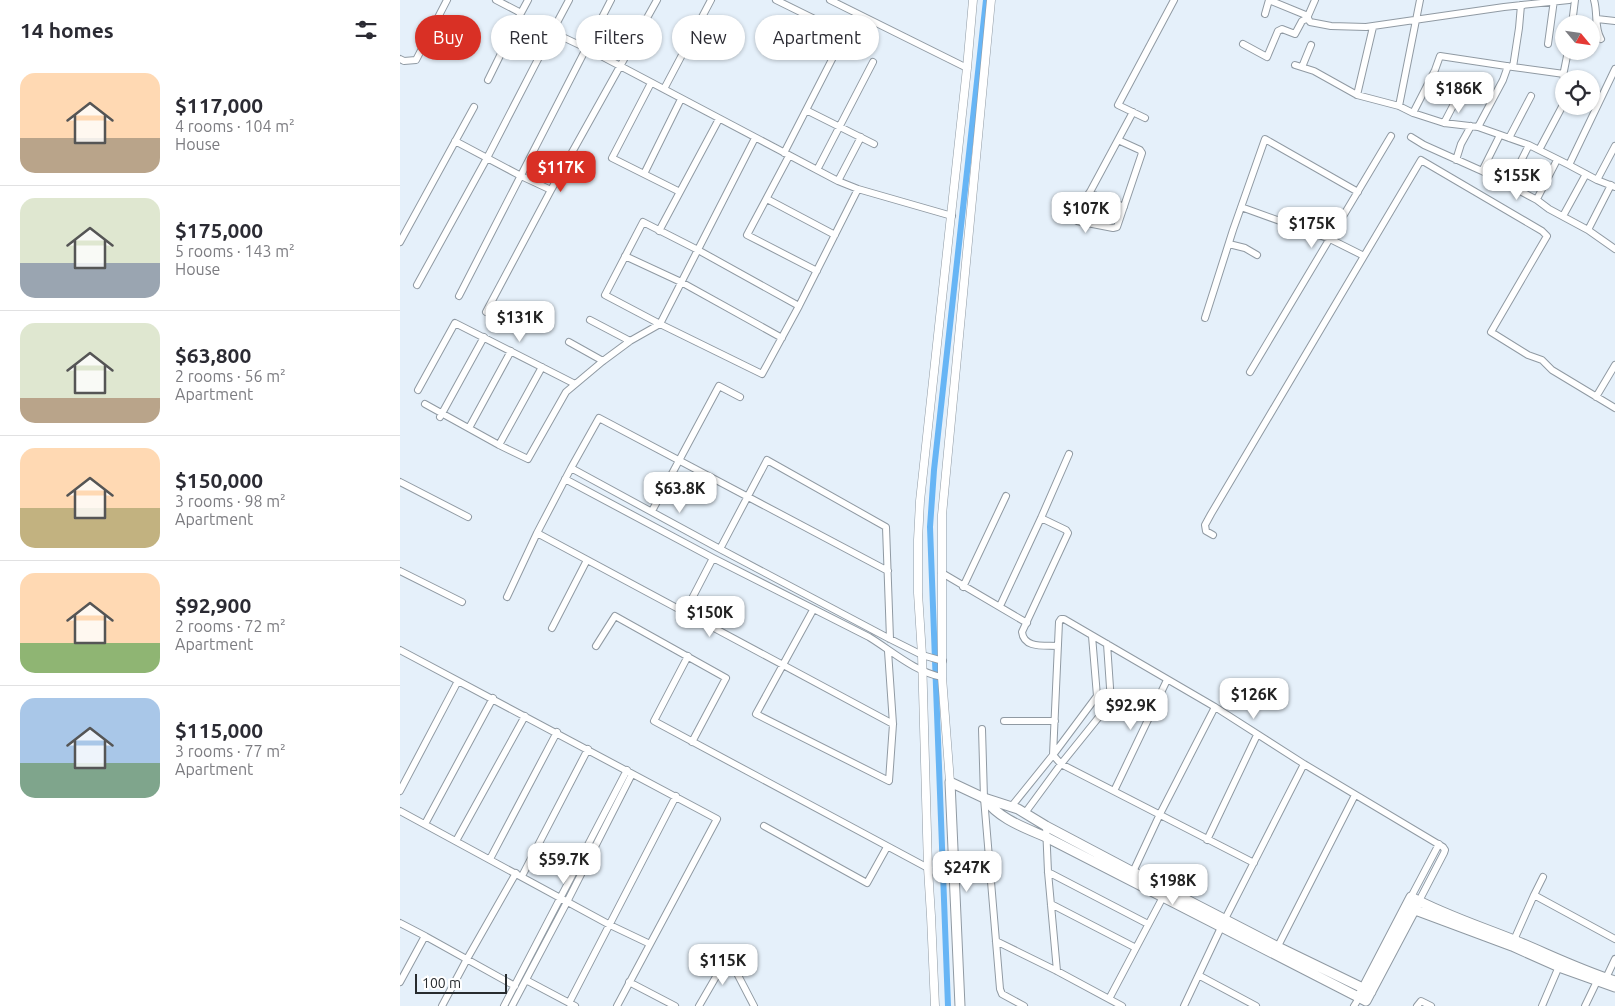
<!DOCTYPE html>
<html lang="en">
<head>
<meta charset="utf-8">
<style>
  :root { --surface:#fff; --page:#f2f2f3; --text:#2b2b33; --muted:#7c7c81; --line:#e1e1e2; --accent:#d93025 }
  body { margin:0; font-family:Ubuntu,sans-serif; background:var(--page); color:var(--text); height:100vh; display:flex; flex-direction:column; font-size:19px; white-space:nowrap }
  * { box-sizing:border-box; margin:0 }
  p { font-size:16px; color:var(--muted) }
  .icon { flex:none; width:28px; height:28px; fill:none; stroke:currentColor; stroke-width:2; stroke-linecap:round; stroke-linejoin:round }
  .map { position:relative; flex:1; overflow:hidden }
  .details { display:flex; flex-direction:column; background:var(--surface); width:400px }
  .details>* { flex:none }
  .hud { position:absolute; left:15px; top:15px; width:475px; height:45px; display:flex; gap:10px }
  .needle { width:32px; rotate:119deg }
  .tools { position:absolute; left:1155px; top:15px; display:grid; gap:10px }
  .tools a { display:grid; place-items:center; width:45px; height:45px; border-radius:50%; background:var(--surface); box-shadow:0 1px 4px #0004; font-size:25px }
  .scale { position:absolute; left:15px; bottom:12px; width:92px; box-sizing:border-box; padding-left:5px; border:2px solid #272b2e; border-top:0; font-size:14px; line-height:18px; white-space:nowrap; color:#272b2e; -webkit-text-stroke:4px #fff; paint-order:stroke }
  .price { position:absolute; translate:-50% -42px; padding:0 11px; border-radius:10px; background:#fff; color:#222; font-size:16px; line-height:32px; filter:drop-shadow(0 1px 2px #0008) }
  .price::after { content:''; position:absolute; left:50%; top:30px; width:15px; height:11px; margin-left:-8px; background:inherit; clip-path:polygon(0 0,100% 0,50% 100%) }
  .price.current { background:var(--accent); color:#fff }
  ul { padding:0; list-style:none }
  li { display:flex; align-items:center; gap:15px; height:125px; padding:0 20px }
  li+li { border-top:1px solid var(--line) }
  li span { display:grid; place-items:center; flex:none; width:140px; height:100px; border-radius:15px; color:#555 }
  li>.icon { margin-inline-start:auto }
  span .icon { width:60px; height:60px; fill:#fffc; stroke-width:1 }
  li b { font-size:21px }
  h2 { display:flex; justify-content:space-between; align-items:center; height:60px; padding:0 20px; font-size:21px }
  .pill { padding:0 18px; border-radius:22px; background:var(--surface); box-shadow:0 1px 4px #0004; font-size:18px; line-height:45px }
  .pill.current { background:var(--accent); color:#fff }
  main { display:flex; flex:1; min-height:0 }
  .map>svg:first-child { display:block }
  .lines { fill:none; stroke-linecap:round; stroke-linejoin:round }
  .canal { stroke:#67b5f5; stroke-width:6 }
  .minor-casing { stroke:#909aa3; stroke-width:8 }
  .tertiary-casing { stroke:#909aa3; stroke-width:9 }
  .secondary-casing { stroke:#909aa3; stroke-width:11 }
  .minor { stroke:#fff; stroke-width:6 }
  .tertiary { stroke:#fff; stroke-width:8 }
  .secondary { stroke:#fff; stroke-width:9 }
</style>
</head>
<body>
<main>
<section class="details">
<h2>14 homes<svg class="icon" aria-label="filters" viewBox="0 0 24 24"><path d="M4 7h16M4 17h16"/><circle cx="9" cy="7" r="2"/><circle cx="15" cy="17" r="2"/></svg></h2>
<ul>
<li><span style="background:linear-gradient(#ffd9b3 65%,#b9a48a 0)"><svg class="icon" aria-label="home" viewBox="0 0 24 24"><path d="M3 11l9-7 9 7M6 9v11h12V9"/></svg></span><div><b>$117,000</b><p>4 rooms · 104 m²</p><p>House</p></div></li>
<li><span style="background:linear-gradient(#dfe7d0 65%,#9aa5b1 0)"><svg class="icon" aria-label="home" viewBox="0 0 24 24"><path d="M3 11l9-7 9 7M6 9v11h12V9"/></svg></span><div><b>$175,000</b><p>5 rooms · 143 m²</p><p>House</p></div></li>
<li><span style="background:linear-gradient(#dfe7d0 75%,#b9a48a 0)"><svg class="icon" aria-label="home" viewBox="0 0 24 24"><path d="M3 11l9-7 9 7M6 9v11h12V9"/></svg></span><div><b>$63,800</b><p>2 rooms · 56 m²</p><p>Apartment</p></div></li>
<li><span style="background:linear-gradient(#ffd9b3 60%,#c2b280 0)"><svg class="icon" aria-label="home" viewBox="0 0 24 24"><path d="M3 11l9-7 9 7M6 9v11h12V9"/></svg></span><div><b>$150,000</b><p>3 rooms · 98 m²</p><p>Apartment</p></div></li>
<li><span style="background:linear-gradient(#ffd9b3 70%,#8fb573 0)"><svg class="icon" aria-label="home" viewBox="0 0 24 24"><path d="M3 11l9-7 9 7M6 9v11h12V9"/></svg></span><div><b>$92,900</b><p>2 rooms · 72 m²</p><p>Apartment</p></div></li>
<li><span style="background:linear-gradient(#a9c7e8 65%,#7fa58c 0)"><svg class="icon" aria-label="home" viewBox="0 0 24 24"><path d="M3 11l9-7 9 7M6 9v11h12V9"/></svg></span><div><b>$115,000</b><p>3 rooms · 77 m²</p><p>Apartment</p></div></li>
</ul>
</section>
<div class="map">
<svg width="1215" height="1006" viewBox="0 0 1215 1006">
  <rect width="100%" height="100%" fill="#e5f0fa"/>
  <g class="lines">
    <path class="canal" d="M 548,1006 L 530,527 L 534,470 L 586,0"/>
    <defs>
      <path id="minor" d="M 96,0 L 121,13 L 128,0
        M 376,0 L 445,34 L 384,153
        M 430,0 L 567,68
        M 869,0 L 908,16
        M 915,0 L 908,16 L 908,18 L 910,22 L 931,26 L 966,27 L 1104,7 L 1169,0
        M 1194,0 C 1198,13 1194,28 1201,39
        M 1121,5 L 1119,28 L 1113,67 L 1164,74
        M 865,14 L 869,0
        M 1197,19 L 1215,21
        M 1172,24 L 1175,0
        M 152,32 L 169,0
        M 843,44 L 867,57 L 878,31 L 882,29 L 895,34 L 902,21 L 908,18
        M 1148,44 L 1154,0
        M 0,59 L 4,61 L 16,60 L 47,0
        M 895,65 L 914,71 L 957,95 L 999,106 L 1013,113 L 1044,123 L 1078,127 L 1129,145 L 1169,165 L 1197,180 L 1215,187
        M 902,67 L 911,45
        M 1165,79 L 1163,76 L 1168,51
        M 88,80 L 121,13
        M 251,83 L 212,158 L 280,192
        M 264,89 L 311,0
        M 957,95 L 973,27
        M 999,106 L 1020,0
        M 406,110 L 474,144
        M 1013,113 L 1035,70 L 1040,56 L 1113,67
        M 745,118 L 718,105 L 774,0
        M 1044,123 L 1067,79
        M 1078,127 L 1103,80 L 1108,66
        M 1011,137 L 1024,145 L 1082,171 L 1137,200 L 1149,209 L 1188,230 L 1215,249
        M 1109,138 L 1131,96
        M 718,140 L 740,150 L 742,153 L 717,227 L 713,228 L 677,221 L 676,218 L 733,112
        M 55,141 L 121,176 L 151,190
        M 1139,150 L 1164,103
        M 389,156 L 347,235 L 417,271
        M 1056,160 L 1061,144 L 1071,126
        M 1169,165 L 1215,69
        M 417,170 L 473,62
        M 1082,171 L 1100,135
        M 244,174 L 281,99
        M 1197,180 L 1215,146
        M 438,181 L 461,137
        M 1109,185 L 1129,145
        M 689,193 L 724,207
        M 367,199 L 435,235
        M 1137,199 L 1157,160
        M 841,207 L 930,239 L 964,256
        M 1163,216 L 1186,174
        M 1188,230 L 1211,185
        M 259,231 L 319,119
        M 0,242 L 74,107
        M 829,244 L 845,248 L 857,255
        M 225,256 L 281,282 L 382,338
        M 17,285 L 87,158 L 152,32 L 186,48 L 438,181 L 458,189 L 552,216
        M 59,296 L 211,0
        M 399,306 L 298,250 L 243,222 L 205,295 L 260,324 L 362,374 L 399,306 L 458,189
        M 86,312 L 151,190 L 257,0
        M 805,318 L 833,230 L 865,139 L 958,192
        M 190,320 L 230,341
        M 169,342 L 203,361
        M 850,372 L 991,136
        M 18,390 L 55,323 L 175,384
        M 1196,397 L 1215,365
        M 25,404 L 99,445 L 128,459 L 166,392 L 203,361 L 230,341 L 260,324 L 355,138
        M 40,417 L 84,337
        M 69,428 L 111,351
        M 99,445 L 142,367
        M 171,468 L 199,418 L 488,571
        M 165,479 L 313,558 L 469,637 C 492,651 515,672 542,677
        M 0,482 L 68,517
        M 252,511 L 319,386 L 340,397
        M 641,518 L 666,530 L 668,533 L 622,632 C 624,649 645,645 658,646
        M 137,533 L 493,724
        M 813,535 L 806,531 L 805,525 L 811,514 L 1021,160 L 1142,231 L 1147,236 L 1091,332 L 1128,355 L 1142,360 L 1152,370 L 1215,408
        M 320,549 L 367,460 L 486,527 L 490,639
        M 0,571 L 62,602
        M 542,573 L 627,623
        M 563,587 L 606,496
        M 107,597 L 137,533 L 171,468 L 320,549 L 490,639 L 522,655 L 543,661
        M 600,606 L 641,518 L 669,454
        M 413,610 L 356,714 L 489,781 L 493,724 L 488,651
        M 285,612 L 313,558
        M 152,628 L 187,560
        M 196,646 L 215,616 L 326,678 L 292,742
        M 0,650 L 317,819 L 217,1006
        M 288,656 L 254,721 L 528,868
        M 604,721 L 655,721
        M 582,729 L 584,798 L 600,989 L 602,994 L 624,1006
        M 0,791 L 58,681
        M 714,791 L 767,680
        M 611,807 L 653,755 L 697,696 L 692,636
        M 0,811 L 210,925 L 250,944
        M 625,813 L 661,764 L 711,702 L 707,644
        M 25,824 L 93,698
        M 364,826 L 467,883 L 487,847
        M 646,826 L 648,872 L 657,971
        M 807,840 L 857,735
        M 56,841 L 125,716
        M 90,859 L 157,732
        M 854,863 L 661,764 L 653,755 L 659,622 L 661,619 L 664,619 L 815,707 L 904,764 L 1043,847 L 1045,850 L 1044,853 L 1019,901
        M 648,872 L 748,924
        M 732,874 L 760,814 L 815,707
        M 122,876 L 188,749
        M 1134,895 L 1215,939
        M 1011,897 L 1039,844
        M 651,904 L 736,948
        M 0,923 L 25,936 L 115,986
        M 1114,940 L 1134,895 L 1143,877
        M 596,941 L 657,971 L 722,1006
        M 876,950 L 955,795
        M 328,956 L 354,1006
        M 800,976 L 856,1006
        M 1206,978 L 1215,959
        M 126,980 L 175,1006
        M 0,982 L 25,936
        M 229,982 L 275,1006
        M 709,999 L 764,895
        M 169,1003 L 276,796
        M 42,1006 L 67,959 L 116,873
        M 104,1006 L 227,770
        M 112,1006 L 167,902 L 232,774
        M 299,1006 L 328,956
        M 784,1006 L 825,919 L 904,764
        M 954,1006 L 959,998
        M 1017,1006 L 1021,1001 L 1031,1006
        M 1142,1006 L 1160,964
        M 1185,1006 L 1199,977"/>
      <path id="tertiary" d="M 550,782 L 542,677 L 542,515 L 591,0
        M 535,1006 L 531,916 L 528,868 L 522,655 L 518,593 L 518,540 L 520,501 L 567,68 L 573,0"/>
      <path id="secondary" d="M 584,798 C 599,819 623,827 646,837 L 966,1001 L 1019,901
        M 1010,908 L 1112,946 L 1159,967 L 1215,987
        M 961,993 L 1011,897 C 1045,915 1079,926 1114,940 C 1148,954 1180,970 1215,981
        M 560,1006 L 550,782 L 584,798 L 618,809 L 646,826 L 733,872 L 878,947 L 971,992"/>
    </defs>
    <use href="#minor" class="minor-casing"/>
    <use href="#tertiary" class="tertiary-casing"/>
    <use href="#secondary" class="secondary-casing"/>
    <use href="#minor" class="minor"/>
    <use href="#tertiary" class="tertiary"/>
    <use href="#secondary" class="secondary"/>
  </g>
</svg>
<div class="tools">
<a><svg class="needle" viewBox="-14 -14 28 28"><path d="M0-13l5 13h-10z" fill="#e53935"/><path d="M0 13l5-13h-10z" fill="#7c7c81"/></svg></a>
<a><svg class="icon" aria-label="locate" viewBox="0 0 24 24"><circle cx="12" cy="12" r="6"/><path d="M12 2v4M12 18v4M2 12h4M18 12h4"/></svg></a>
</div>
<div class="scale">100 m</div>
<b class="price" style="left:1059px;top:114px">$186K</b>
<b class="price current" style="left:161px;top:193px">$117K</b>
<b class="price" style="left:1117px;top:201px">$155K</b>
<b class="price" style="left:686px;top:234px">$107K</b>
<b class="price" style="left:912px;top:249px">$175K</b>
<b class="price" style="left:120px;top:343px">$131K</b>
<b class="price" style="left:280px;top:514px">$63.8K</b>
<b class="price" style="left:310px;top:638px">$150K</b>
<b class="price" style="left:854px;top:720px">$126K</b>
<b class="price" style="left:731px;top:731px">$92.9K</b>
<b class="price" style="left:164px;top:885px">$59.7K</b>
<b class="price" style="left:567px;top:893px">$247K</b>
<b class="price" style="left:773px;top:906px">$198K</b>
<b class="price" style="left:323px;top:986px">$115K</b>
<div class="hud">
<a class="pill current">Buy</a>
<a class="pill">Rent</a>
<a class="pill">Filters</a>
<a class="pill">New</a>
<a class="pill">Apartment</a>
</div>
</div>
</main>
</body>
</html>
